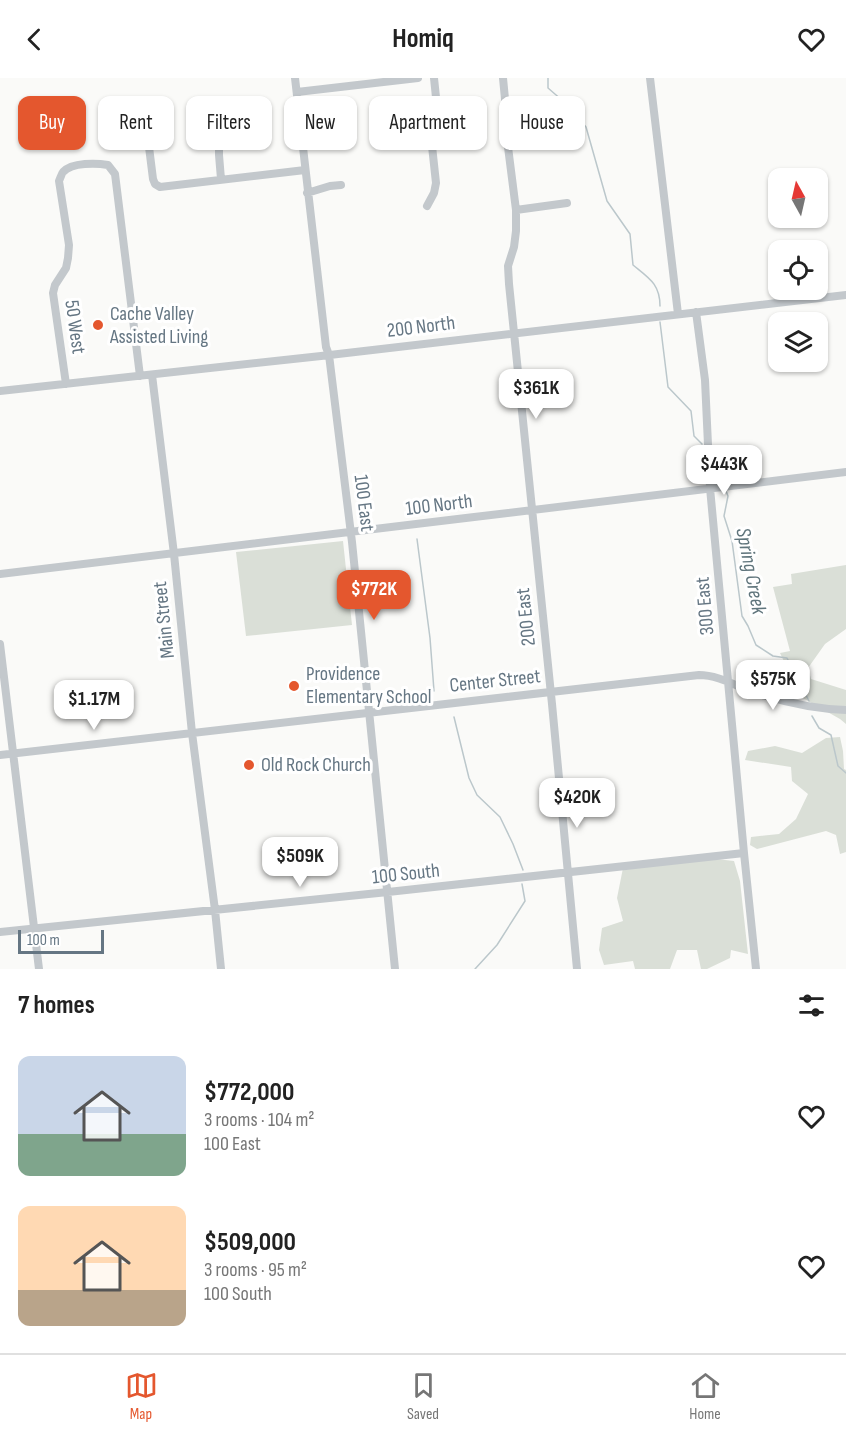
<!DOCTYPE html>
<html lang="en">
<head>
<meta charset="utf-8">
<style>
  :root { --surface:#fff; --page:#f2f2f2; --text:#222; --muted:#767676; --line:#e0e0e0; --accent:#e4572e }
  body { margin:0; font-family:"Sofia Sans Condensed",sans-serif; background:var(--page); color:var(--text); height:100vh; display:flex; flex-direction:column; font-size:22px; white-space:nowrap }
  * { box-sizing:border-box; margin:0 }
  p { font-size:20px; color:var(--muted) }
  .icon { flex:none; width:33px; height:33px; fill:none; stroke:currentColor; stroke-width:2; stroke-linecap:round; stroke-linejoin:round }
  .map { position:relative; height:891px; overflow:hidden }
  .drawer { display:flex; flex-direction:column; background:var(--surface); flex:1 }
  .drawer>* { flex:none }
  .top-card { position:absolute; left:18px; top:18px; width:810px; height:54px; display:flex; gap:12px }
  .needle { width:39px; rotate:352deg }
  .fabs { position:absolute; left:768px; top:90px; display:grid; gap:12px }
  .fabs a { display:grid; place-items:center; width:60px; height:60px; border-radius:12px; background:var(--surface); box-shadow:0 2px 4px #0004; font-size:30px }
  .scale { position:absolute; left:18px; bottom:15px; width:86px; box-sizing:border-box; padding-left:6px; border:3px solid #657683; border-top:0; font-size:16px; line-height:21px; white-space:nowrap; color:#657683; -webkit-text-stroke:4px #fff; paint-order:stroke }
  .price { position:absolute; translate:-50% -51px; padding:0 14px; border-radius:12px; background:#fff; color:#222; font-size:20px; line-height:39px; filter:drop-shadow(0 2px 3px #0008) }
  .price::after { content:''; position:absolute; left:50%; top:36px; width:18px; height:14px; margin-left:-9px; background:inherit; clip-path:polygon(0 0,100% 0,50% 100%) }
  .price.active { background:var(--accent); color:#fff }
  ul { padding:0; list-style:none }
  li { display:flex; align-items:center; gap:18px; height:150px; padding:0 18px }
  li span { display:grid; place-items:center; flex:none; width:168px; height:120px; border-radius:12px; color:#555 }
  li>.icon { margin-inline-start:auto }
  span .icon { width:72px; height:72px; fill:#fffc; stroke-width:1 }
  li b { font-size:26px }
  h2 { display:flex; justify-content:space-between; align-items:center; height:72px; padding:0 18px; font-size:26px }
  .chip { padding:0 21px; border-radius:12px; background:var(--surface); box-shadow:0 2px 4px #0004; font-size:21px; line-height:54px }
  .chip.active { background:var(--accent); color:#fff }
  header { display:flex; justify-content:space-between; align-items:center; height:78px; padding:0 18px; background:var(--surface); font-size:27px; font-weight:700 }
  .tab-bar { display:flex; justify-content:space-around; align-items:center; height:84px; border-top:2px solid var(--line); background:var(--surface); font-size:16px; color:var(--muted) }
  .tab-bar a { display:grid; justify-items:center; gap:3px }
  .tab-bar .active { color:var(--accent) }
  .map>svg:first-child { display:block }
  .green { fill:#dadfd7 }
  .lines { fill:none; stroke-linecap:round; stroke-linejoin:round }
  .stream { stroke:#bbc7cb; stroke-width:1.5 }
  .minor { stroke:#c3c8cc; stroke-width:8 }
  .poi-dot { fill:#e4572e; stroke:#fff; stroke-width:2 }
  .labels { text-anchor:middle; dominant-baseline:central; stroke-width:6; stroke-linejoin:round; paint-order:stroke }
  .poi-label { font-size:20px; fill:#657683; stroke:#fff; text-anchor:start }
  .street-label { font-size:20px; fill:#657683; stroke:#fff }
  .water-label { font-size:21px; font-style:italic; fill:#60757c; stroke:#fff }
</style>
</head>
<body>
<header><svg class="icon" aria-label="back" viewBox="0 0 24 24"><path d="M15 5l-7 7 7 7"/></svg>Homiq<svg class="icon" aria-label="heart" viewBox="0 0 24 24"><path d="M12 20l-8-8c-3-5 5-10 8-4 3-6 11-1 8 4z"/></svg></header>
<div class="map">
<svg width="846" height="891" viewBox="0 0 846 891">
  <rect width="100%" height="100%" fill="#fafaf8"/>
  <path class="green" d="M 343,463 L 352,547 L 246,558 L 236,474 Z
    M 846,487 L 846,551 L 825,566 L 808,590 L 811,601 L 846,612 L 846,646 L 840,641 L 801,619 L 780,575 L 790,573 L 773,509 L 792,506 L 791,496 Z
    M 840,659 L 843,673 L 844,691 L 846,692 L 846,774 L 840,776 L 836,757 L 826,753 L 757,771 L 750,767 L 751,759 L 779,756 L 796,741 L 808,716 L 792,703 L 791,689 L 745,682 L 748,673 L 775,668 L 802,675 L 826,660 Z
    M 707,780 L 734,783 L 740,803 L 748,876 L 731,872 L 730,880 L 707,891 L 701,891 L 697,872 L 677,872 L 670,891 L 635,891 L 633,883 L 604,887 L 599,872 L 602,850 L 623,843 L 617,820 L 623,790 Z"/>
  <g class="lines">
    <path class="stream" d="M 548,0 L 548,10 L 563,23 L 586,49 L 607,123 L 630,156 L 633,187 C 649,200 660,206 660,228
      M 660,244 L 668,309 L 691,333 L 694,358 L 702,366
      M 713,376 L 723,403
      M 726,413 L 728,418 L 724,438 L 732,463 L 742,538 L 748,548 L 756,567 L 773,578 L 787,580 L 809,623
      M 417,461 L 430,560 L 434,613
      M 812,638 L 819,650 L 831,657 L 838,688 L 846,695
      M 454,639 L 469,700 L 477,717 L 500,739 L 513,766 L 523,792
      M 475,891 L 497,867 L 525,823 L 522,806"/>
    <path class="minor" d="M 295,0 L 326,269 L 329,277 L 352,464 L 395,891
      M 503,0 L 505,21 L 509,46 L 508,69 L 516,132 L 516,153 L 514,169 L 508,188 L 509,206 L 552,626 L 577,891
      M 650,0 L 678,236
      M 297,14 L 418,0
      M 145,37 L 153,101 L 155,106 L 160,109 L 305,92
      M 120,40 L 160,36
      M 219,64 L 219,77 L 221,101
      M 307,115 L 330,108 L 341,107
      M 427,128 L 434,115 L 436,105 L 432,68 L 437,29 L 434,0
      M 516,132 L 567,125
      M 696,234 L 705,302 L 710,410 L 744,775 L 756,891
      M 152,297 L 174,476 L 192,655 L 215,832 L 221,891
      M 66,306 L 53,215 L 55,207 L 66,190 L 68,180 L 69,167 L 59,103 C 60,101 62,95 63,94 C 72,84 97,85 108,87 L 115,96 L 140,298
      M 0,313 L 321,278 L 846,217
      M 0,496 C 282,464 564,427 846,394
      M 0,566 L 39,891
      M 0,677 L 699,597 C 718,597 736,608 753,614 C 783,624 815,631 846,632
      M 0,854 L 388,814 L 744,775"/>
  </g>
  <g class="poi-dot">
    <circle cx="98" cy="247" r="6"/>
    <circle cx="294" cy="608" r="6"/>
    <circle cx="249" cy="687" r="6"/>
  </g>
  <g class="labels">
    <g class="poi-label">
      <text x="110" y="236">Cache Valley<tspan x="110" dy="23">Assisted Living</tspan></text>
      <text x="306" y="596">Providence<tspan x="306" dy="23">Elementary School</tspan></text>
      <text x="261" y="687">Old Rock Church</text>
    </g>
    <g class="street-label">
      <text transform="translate(75 249) rotate(82)">50 West</text>
      <text transform="translate(421 249) rotate(-7)">200 North</text>
      <text transform="translate(364 425) rotate(83)">100 East</text>
      <text transform="translate(439 427) rotate(-7)">100 North</text>
      <text transform="translate(705 528) rotate(-95)">300 East</text>
      <text transform="translate(526 539) rotate(-96)">200 East</text>
      <text transform="translate(164 542) rotate(-96)">Main Street</text>
      <text transform="translate(495 603) rotate(-6)">Center Street</text>
      <text transform="translate(406 796) rotate(-6)">100 South</text>
    </g>
    <g class="water-label">
      <text transform="translate(751 493) rotate(79)">Spring Creek</text>
    </g>
  </g>
</svg>
<div class="fabs">
<a><svg class="needle" viewBox="-14 -14 28 28"><path d="M0-13l5 13h-10z" fill="#e53935"/><path d="M0 13l5-13h-10z" fill="#767676"/></svg></a>
<a><svg class="icon" aria-label="locate" viewBox="0 0 24 24"><circle cx="12" cy="12" r="6"/><path d="M12 2v4M12 18v4M2 12h4M18 12h4"/></svg></a>
<a><svg class="icon" aria-label="layers" viewBox="0 0 24 24"><path d="M12 4l9 5-9 5-9-5zM3 14l9 5 9-5"/></svg></a>
</div>
<div class="scale">100 m</div>
<b class="price" style="left:536px;top:342px">$361K</b>
<b class="price" style="left:724px;top:418px">$443K</b>
<b class="price active" style="left:374px;top:543px">$772K</b>
<b class="price" style="left:773px;top:633px">$575K</b>
<b class="price" style="left:94px;top:653px">$1.17M</b>
<b class="price" style="left:577px;top:751px">$420K</b>
<b class="price" style="left:300px;top:810px">$509K</b>
<div class="top-card">
<a class="chip active">Buy</a>
<a class="chip">Rent</a>
<a class="chip">Filters</a>
<a class="chip">New</a>
<a class="chip">Apartment</a>
<a class="chip">House</a>
</div>
</div>
<section class="drawer">
<h2>7 homes<svg class="icon" aria-label="filters" viewBox="0 0 24 24"><path d="M4 7h16M4 17h16"/><circle cx="9" cy="7" r="2"/><circle cx="15" cy="17" r="2"/></svg></h2>
<ul>
<li><span style="background:linear-gradient(#c9d6e8 65%,#7fa58c 0)"><svg class="icon" aria-label="home" viewBox="0 0 24 24"><path d="M3 11l9-7 9 7M6 9v11h12V9"/></svg></span><div><b>$772,000</b><p>3 rooms · 104 m²</p><p>100 East</p></div><svg class="icon" aria-label="heart" viewBox="0 0 24 24"><path d="M12 20l-8-8c-3-5 5-10 8-4 3-6 11-1 8 4z"/></svg></li>
<li><span style="background:linear-gradient(#ffd9b3 70%,#b9a48a 0)"><svg class="icon" aria-label="home" viewBox="0 0 24 24"><path d="M3 11l9-7 9 7M6 9v11h12V9"/></svg></span><div><b>$509,000</b><p>3 rooms · 95 m²</p><p>100 South</p></div><svg class="icon" aria-label="heart" viewBox="0 0 24 24"><path d="M12 20l-8-8c-3-5 5-10 8-4 3-6 11-1 8 4z"/></svg></li>
</ul>
</section>
<nav class="tab-bar">
<a class="active"><svg class="icon" aria-label="map" viewBox="0 0 24 24"><path d="M3 6l6-2 6 2 6-2v14l-6 2-6-2-6 2zM9 4v14M15 6v14"/></svg>Map</a>
<a><svg class="icon" aria-label="saved" viewBox="0 0 24 24"><path d="M7 4h10v16l-5-4-5 4z"/></svg>Saved</a>
<a><svg class="icon" aria-label="home" viewBox="0 0 24 24"><path d="M3 11l9-7 9 7M6 9v11h12V9"/></svg>Home</a>
</nav>
</body>
</html>
